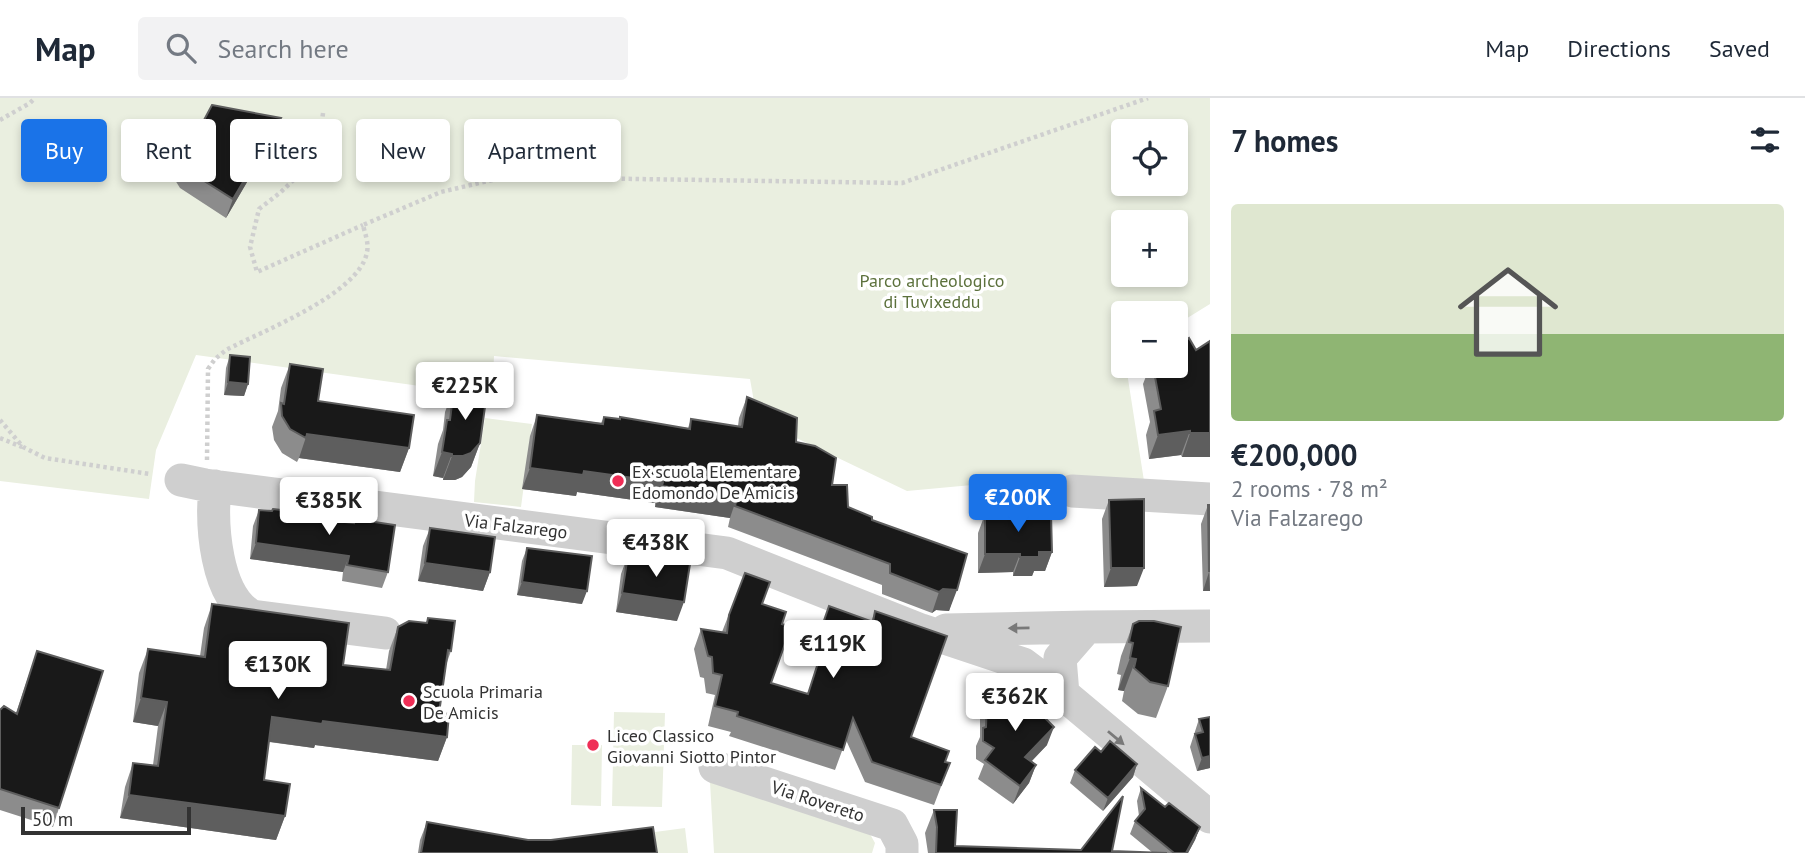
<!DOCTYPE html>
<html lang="en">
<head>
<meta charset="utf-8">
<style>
  :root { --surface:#fff; --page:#f2f2f3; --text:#1f2937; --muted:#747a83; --line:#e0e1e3; --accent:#1a73e8 }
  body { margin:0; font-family:"PT Sans",sans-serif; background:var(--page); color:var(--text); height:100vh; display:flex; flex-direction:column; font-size:26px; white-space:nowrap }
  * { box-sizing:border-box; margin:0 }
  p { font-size:23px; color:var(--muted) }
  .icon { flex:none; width:38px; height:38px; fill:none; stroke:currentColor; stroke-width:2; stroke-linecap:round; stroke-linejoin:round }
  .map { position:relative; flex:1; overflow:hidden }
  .sheet { display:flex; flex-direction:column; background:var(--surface); width:595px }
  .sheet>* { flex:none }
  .top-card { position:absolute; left:21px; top:21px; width:665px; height:63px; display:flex; gap:14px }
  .controls { position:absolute; left:1111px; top:21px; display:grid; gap:14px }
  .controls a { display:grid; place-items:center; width:77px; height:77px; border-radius:7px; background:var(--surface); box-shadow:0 4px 10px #0003; font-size:35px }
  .scale { position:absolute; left:21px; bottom:18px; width:170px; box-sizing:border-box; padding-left:7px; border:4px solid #323232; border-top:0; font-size:19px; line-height:24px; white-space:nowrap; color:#323232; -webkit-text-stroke:5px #fff; paint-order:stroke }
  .price { position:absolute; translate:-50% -60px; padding:0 16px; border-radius:7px; background:#fff; color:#222; font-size:23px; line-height:46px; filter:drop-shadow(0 2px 4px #0008) }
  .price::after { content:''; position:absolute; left:50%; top:42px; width:21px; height:16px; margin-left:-10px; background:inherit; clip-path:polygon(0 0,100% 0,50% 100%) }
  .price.on { background:var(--accent); color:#fff }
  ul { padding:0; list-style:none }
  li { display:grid; align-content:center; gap:14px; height:371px; padding:0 21px }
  li span { display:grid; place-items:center; height:217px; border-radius:7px; color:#555 }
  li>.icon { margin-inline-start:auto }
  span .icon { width:126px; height:126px; fill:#fffc; stroke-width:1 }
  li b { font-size:30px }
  h2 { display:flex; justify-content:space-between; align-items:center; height:84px; padding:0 21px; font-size:30px }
  .chip { padding:0 24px; border-radius:7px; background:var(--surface); box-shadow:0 4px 10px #0003; font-size:24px; line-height:63px }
  .chip.on { background:var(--accent); color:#fff }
  header { display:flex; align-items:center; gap:42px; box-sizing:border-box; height:98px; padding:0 35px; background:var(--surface); border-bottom:2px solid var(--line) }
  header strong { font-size:33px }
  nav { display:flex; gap:38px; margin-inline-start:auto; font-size:24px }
  .search { width:490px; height:63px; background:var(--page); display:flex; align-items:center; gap:18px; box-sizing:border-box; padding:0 24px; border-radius:7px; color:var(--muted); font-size:26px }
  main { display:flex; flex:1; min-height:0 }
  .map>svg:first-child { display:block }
  .green { fill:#eaefe0; fill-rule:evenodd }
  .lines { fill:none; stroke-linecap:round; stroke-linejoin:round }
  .path { stroke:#cfcfcf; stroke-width:4.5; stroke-dasharray:3.5 3.5; stroke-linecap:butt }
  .minor { stroke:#cfcfcf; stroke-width:33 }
  .wall { fill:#8c8c8c }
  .shaded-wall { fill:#5e5e5e }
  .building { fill:#191919; stroke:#5e5e5e; stroke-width:2 }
  .oneway { fill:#797979 }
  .poi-dot { fill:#ef2e56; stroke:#fff; stroke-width:2.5 }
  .labels { text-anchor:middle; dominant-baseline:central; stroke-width:7; stroke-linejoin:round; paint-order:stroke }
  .park-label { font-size:18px; fill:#5c713c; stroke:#fff }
  .poi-label { font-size:18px; fill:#323232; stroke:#fff; text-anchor:start }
  .street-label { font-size:18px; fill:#323232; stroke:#fff }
</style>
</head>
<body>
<header>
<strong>Map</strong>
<div class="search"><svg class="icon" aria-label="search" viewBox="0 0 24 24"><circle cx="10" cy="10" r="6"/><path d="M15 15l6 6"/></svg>Search here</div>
<nav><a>Map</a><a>Directions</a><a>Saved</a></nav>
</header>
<main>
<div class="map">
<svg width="1210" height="755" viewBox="0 0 1210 755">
  <rect width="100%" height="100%" fill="#fff"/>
  <path class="green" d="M 0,0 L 1210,0 L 1210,206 L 1176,227 L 1176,215 L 1124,215 L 1124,268 L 1126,268 L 1144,383 L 1071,378 L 907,393 L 757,321 L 750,281 L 494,258 L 492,298 L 196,257 L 156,352 L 149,401 L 0,383 ZM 1124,33 L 1176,33 L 1176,86 L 1124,86 ZM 1124,124 L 1176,124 L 1176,177 L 1124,177 Z
    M 485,320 L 532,326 L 521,409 L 474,404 L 475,383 Z
    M 614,614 L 665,615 L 662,709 L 612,708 Z
    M 572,647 L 602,647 L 601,708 L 571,707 Z
    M 710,684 L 870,736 L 875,745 L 872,755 L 714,755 Z
    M 685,730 L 688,755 L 657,755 L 655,734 Z"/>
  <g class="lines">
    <path class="path" d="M 323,15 L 321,32 L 312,41 L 308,68 L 281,94 L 259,111 L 250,149 L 257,174 L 363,127
      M 0,22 L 30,5 L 35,0
      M 0,322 L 23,349 L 45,360 L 150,376
      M 0,340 L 22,349
      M 207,362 L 208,271 L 215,261 L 226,252 C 262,233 360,196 367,154 C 369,145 365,136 363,127 L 441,94 L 505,79 L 902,85 L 1148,0"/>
    <path class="minor" d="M 181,382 L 205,387 L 727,455 L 921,532 L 1023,566 L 1063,596 L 1210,719
      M 215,388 C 211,426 215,498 252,518 L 385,535
      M 1072,393 L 1210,401
      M 946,532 L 1087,529
      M 1063,596 L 1060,560 L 1087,529 L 1210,528
      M 715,669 L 892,727 L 902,746 L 902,755"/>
  </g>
  <path class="wall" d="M 281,20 L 274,38 L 226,120 L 180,90 L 175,82 L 182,63 Z
    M 1210,243 L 1210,359 L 1182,359 L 1181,357 L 1149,361 L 1146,337 L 1150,324 L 1143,286 L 1150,268 L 1176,268 L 1196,252 Z
    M 230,257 L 248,286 L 244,298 L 224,297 L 226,270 Z
    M 290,266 L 318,303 L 409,350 L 400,374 L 299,360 L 297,364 L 282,355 L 274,342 L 272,329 L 278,313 L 281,290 Z
    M 454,290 L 480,345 L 471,369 L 462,379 L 455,382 L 443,382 L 443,380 L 433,378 L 438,346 L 443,332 L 445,314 Z
    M 747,299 L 796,344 L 832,387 L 848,409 L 872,422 L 967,456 L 949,513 L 936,512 L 932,515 L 882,496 L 882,487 L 728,429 L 730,420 L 655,409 L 655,405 L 577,394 L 576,398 L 522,391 L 530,338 L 537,317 L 601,325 L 604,319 L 688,330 L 691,321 L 738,328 L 739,320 Z
    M 1109,402 L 1137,488 L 1104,489 L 1102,421 Z
    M 1208,407 L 1210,407 L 1210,493 L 1203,493 L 1201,426 Z
    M 259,412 L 353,425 L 354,421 L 388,474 L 382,490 L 342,483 L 343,474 L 250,461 L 253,428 Z
    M 985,416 L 1052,454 L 1045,473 L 1034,473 L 1032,478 L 1013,478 L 1013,474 L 978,475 L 978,435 Z
    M 430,430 L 490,474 L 483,493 L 418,483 L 423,448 Z
    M 527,450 L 582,506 L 517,497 L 522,463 Z
    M 628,457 L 677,523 L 616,514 L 621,476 Z
    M 745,475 L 762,506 L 782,526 L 771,585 L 808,596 L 818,563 L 810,560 L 829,508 L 871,524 L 875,513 L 911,639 L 945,664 L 950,665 L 934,707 L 865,684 L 846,642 L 835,672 L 729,638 L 731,634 L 708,628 L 715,597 L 706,595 L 704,580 L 700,579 L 694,551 L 701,531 L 722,534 Z
    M 212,506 L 343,567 L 386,572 L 389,553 L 398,529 L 426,525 L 428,520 L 451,553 L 446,567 L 439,615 L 447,639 L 438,663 L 315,647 L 314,650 L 269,644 L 264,682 L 285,718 L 276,742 L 120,720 L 125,689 L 133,665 L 153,667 L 158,628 L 133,624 L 139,575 L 148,551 L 200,558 L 204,530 Z
    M 1133,526 L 1168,588 L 1156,620 L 1138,616 L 1122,603 L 1124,593 L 1118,592 L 1121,577 L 1117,576 L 1121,558 Z
    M 37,553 L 59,710 L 53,729 L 0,712 L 0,612 L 16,615 Z
    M 1025,594 L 1045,620 L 1047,647 L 1032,663 L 1036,667 L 1029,685 L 1013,706 L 978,681 L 984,666 L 976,661 L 976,648 L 980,639 L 980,620 L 987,601 L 1022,602 Z
    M 1210,619 L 1210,670 L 1197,673 L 1190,649 L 1199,621 Z
    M 1101,654 L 1137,666 L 1133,679 L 1103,713 L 1070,685 L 1075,672 Z
    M 1141,690 L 1165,709 L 1200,729 L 1195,742 L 1188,755 L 928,755 L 925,735 L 934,712 L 955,748 L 1153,755 L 1130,736 L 1135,723 L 1139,718 L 1137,703 Z
    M 427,724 L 528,742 L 657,755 L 418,755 L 420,742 Z"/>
  <path class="shaded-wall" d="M 281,20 L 274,38 L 226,120 L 233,101 Z
    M 228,284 L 248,286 L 244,298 L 224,297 Z
    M 1190,333 L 1181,357 L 1149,361 L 1158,337 Z
    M 1190,335 L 1210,335 L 1210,359 L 1182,359 Z
    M 307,336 L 409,350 L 400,374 L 299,360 Z
    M 480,345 L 471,369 L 462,379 L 455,382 L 443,382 L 452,358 Z
    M 442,354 L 452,356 L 443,380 L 433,378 Z
    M 530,370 L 584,373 L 663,384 L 655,405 L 577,394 L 576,398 L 522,391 Z
    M 662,388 L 737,399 L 730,420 L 655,409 Z
    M 256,445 L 349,458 L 343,474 L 250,461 Z
    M 1039,454 L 1052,454 L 1045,473 L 1034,473 L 1032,478 L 1013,478 L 1020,459 Z
    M 985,456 L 1020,456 L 1013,474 L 978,475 Z
    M 425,465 L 490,474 L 483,493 L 418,483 Z
    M 1111,470 L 1144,470 L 1137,488 L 1104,489 Z
    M 1209,474 L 1210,493 L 1203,493 Z
    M 522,484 L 587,493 L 582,506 L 517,497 Z
    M 943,491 L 957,492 L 949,513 L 936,512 L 932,515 L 939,494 Z
    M 622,495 L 684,504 L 677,523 L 616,514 Z
    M 1130,560 L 1136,561 L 1124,593 L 1118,592 Z
    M 141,600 L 167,604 L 158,628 L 133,624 Z
    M 272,619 L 323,623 L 447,639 L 438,663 L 315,647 L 314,650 L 264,643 Z
    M 1054,629 L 1047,647 L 1018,677 L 1025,659 Z
    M 1210,658 L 1210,670 L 1197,673 L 1202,660 Z
    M 1137,666 L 1133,679 L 1103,713 L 1108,700 Z
    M 1036,667 L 1029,685 L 1013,706 L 1020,688 Z
    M 129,697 L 285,718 L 276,742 L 120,720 Z
    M 1200,729 L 1195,742 L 1188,755 L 1186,755 Z"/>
  <path class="building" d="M 212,7 L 281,20 L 233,101 L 187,72 L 182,63 Z
    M 1189,240 L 1196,252 L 1210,243 L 1210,335 L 1190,335 L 1190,333 L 1158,337 L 1154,313 L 1161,311 L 1153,268 L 1176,268 L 1176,248 Z
    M 230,257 L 250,259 L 248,286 L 228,284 Z
    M 290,266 L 323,271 L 318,303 L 414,317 L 409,350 L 307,336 L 306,340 L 290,331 L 282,318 L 281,305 L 284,306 Z
    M 454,290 L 487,294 L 480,345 L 471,355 L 463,358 L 452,358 L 452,356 L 442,354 L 447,322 L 450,322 Z
    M 747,299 L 797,320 L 796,344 L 815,348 L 836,360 L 832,387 L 847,387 L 848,409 L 872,419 L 872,422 L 967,456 L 957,492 L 943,491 L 939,494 L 890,475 L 890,466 L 735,408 L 737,399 L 662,388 L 663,384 L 584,373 L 583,377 L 530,370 L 537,317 L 603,326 L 604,319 L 620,321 L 620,319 L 690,331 L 691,321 L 742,329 Z
    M 1144,401 L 1144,470 L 1111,470 L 1109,402 Z
    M 1208,407 L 1210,407 L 1209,474 Z
    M 273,411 L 314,416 L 314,420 L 354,425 L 354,421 L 395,427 L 388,474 L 347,467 L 349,458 L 256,445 L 259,412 L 272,413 Z
    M 1051,415 L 1052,454 L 1039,454 L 1039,459 L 1020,459 L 1020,456 L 985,456 L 985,416 Z
    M 430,430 L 495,439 L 490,474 L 425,465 Z
    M 527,450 L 592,458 L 587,493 L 522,484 Z
    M 628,457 L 690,466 L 684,504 L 622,495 Z
    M 745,475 L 770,484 L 762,506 L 786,514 L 782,526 L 791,529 L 771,585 L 808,596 L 825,543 L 818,540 L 829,508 L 873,524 L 875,513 L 947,538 L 911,639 L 949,653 L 945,664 L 950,665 L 941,687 L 872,664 L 853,620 L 843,652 L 737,618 L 738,614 L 715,608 L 722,577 L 713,575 L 712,559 L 708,558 L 701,531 L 727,535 L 729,517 Z
    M 212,506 L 349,525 L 343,567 L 390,572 L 398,529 L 409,523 L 427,525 L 428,520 L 455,523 L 451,553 L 448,552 L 439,615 L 449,616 L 447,639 L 323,623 L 322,626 L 272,619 L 264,682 L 290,686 L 285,718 L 129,697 L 133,665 L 158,668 L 167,604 L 141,600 L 148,551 L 205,559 Z
    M 1139,523 L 1154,523 L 1181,529 L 1168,588 L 1150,584 L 1134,570 L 1136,561 L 1130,560 L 1133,545 L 1129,544 L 1133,526 Z
    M 37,553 L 103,573 L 59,710 L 0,691 L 0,612 L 4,608 L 17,616 Z
    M 1025,594 L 1045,595 L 1045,620 L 1054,629 L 1025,659 L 1036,667 L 1020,688 L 985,662 L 994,650 L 983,643 L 983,630 L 986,629 L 987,601 L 1025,602 Z
    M 1210,619 L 1210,658 L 1202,660 L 1195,636 L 1203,634 L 1199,621 Z
    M 1110,643 L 1137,666 L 1108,700 L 1075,672 L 1095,649 L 1101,654 Z
    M 1141,690 L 1165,709 L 1169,705 L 1200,729 L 1186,755 L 1174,755 L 1135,723 L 1145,711 Z
    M 1123,698 L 1112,753 L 1167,755 L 936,755 L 937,729 L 934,712 L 957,712 L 955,748 L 1081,752 Z
    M 427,724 L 528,742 L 551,742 L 653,729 L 657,755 L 421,755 Z"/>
  <defs><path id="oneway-solid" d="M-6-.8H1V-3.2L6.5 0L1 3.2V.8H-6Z" transform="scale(1.75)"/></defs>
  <g class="oneway">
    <use href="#oneway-solid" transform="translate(1019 530) rotate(179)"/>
    <use href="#oneway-solid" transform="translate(1116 640) rotate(40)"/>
  </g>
  <g class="poi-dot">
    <circle cx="618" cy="383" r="7"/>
    <circle cx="409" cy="603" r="7"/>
    <circle cx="593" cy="647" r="7"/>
  </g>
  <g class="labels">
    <g class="park-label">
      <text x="932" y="182">Parco archeologico<tspan x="932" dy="21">di Tuvixeddu</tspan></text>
    </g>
    <g class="poi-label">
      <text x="632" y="373">Ex scuola Elementare<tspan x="632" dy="21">Edomondo De Amicis</tspan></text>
      <text x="423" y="593">Scuola Primaria<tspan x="423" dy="21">De Amicis</tspan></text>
      <text x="607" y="637">Liceo Classico<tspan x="607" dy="21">Giovanni Siotto Pintor</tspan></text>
    </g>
    <g class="street-label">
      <text transform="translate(516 428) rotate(7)">Via Falzarego</text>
      <text transform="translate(818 703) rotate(18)">Via Rovereto</text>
    </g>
  </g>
</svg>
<div class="controls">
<a><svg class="icon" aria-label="locate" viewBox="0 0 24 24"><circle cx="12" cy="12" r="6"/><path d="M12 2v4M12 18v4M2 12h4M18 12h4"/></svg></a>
<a>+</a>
<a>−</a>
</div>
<div class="scale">50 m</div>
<b class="price" style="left:465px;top:324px">€225K</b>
<b class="price on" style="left:1018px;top:436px">€200K</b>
<b class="price" style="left:329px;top:439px">€385K</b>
<b class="price" style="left:656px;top:481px">€438K</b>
<b class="price" style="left:833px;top:582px">€119K</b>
<b class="price" style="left:278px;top:603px">€130K</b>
<b class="price" style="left:1015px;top:635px">€362K</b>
<div class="top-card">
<a class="chip on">Buy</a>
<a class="chip">Rent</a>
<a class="chip">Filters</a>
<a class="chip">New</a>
<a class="chip">Apartment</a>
</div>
</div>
<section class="sheet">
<h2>7 homes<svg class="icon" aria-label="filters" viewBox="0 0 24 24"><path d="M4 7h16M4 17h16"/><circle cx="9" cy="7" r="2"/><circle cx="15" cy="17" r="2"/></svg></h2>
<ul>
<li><span style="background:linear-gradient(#dfe7d0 60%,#8fb573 0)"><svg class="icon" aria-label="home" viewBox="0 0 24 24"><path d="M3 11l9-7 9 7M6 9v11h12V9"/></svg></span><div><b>€200,000</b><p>2 rooms · 78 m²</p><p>Via Falzarego</p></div></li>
</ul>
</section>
</main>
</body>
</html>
